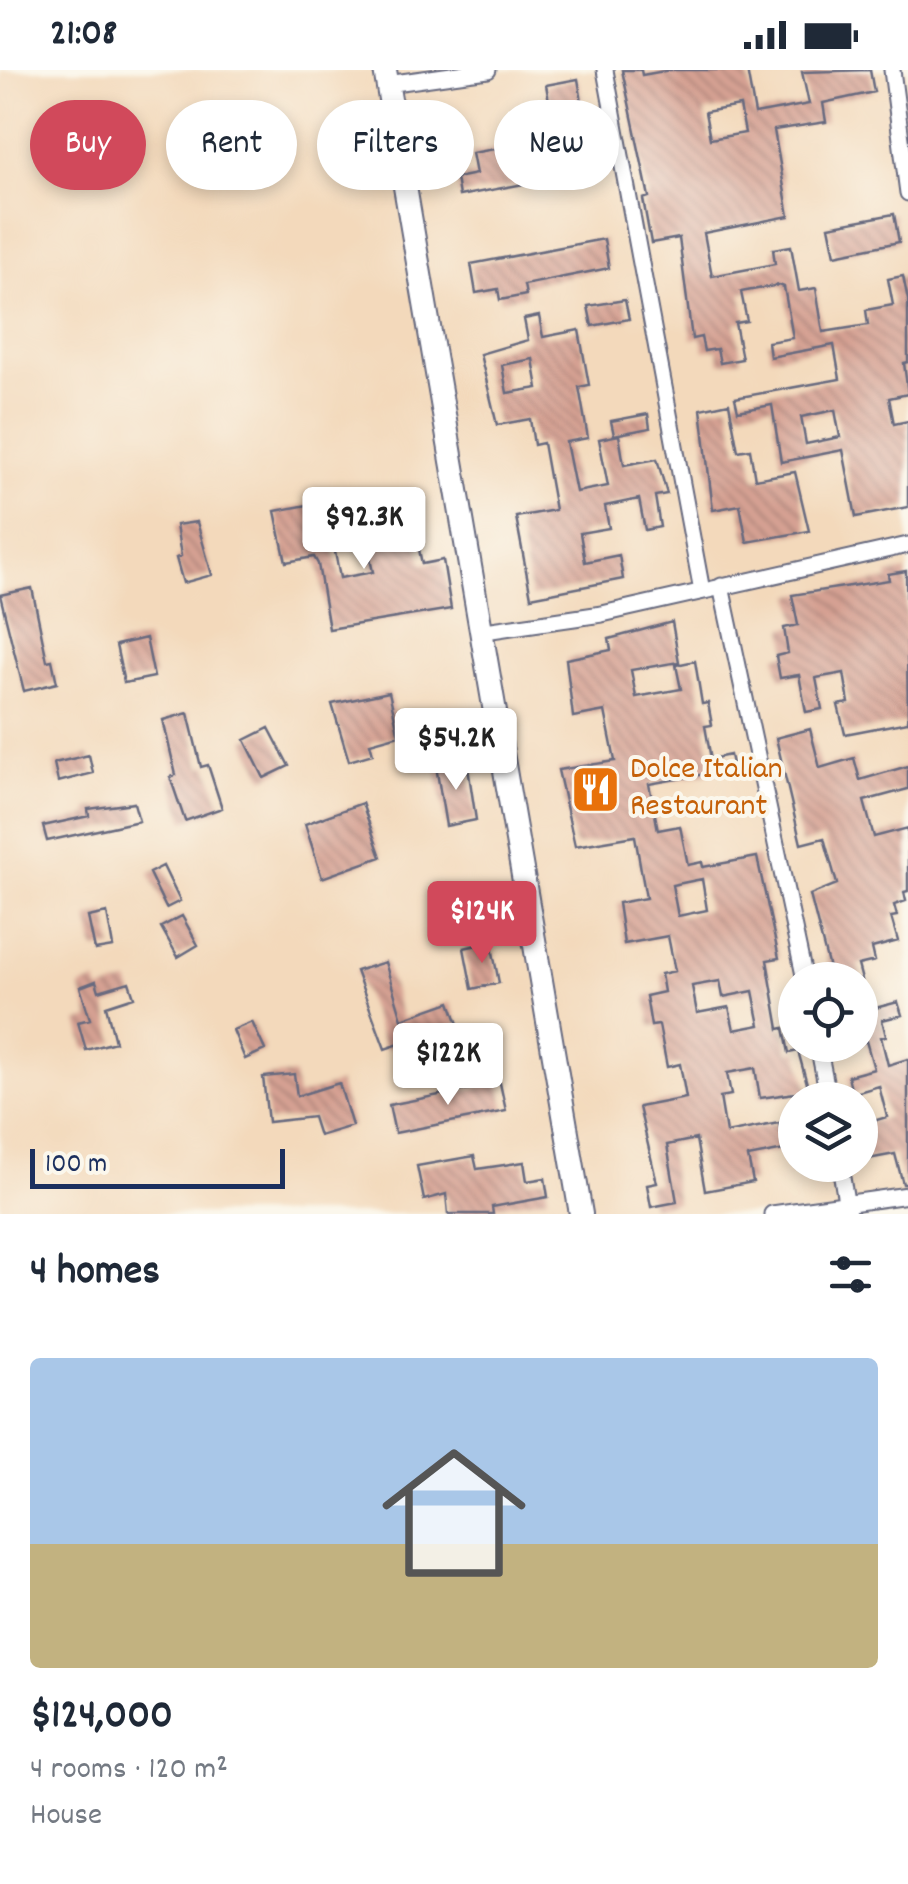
<!DOCTYPE html>
<html lang="en">
<head>
<meta charset="utf-8">
<style>
  :root { --surface:#fff; --page:#f2f2f3; --text:#1f2937; --muted:#747a83; --line:#e0e1e3; --accent:#d1495b }
  body { margin:0; font-family:Dekko,sans-serif; background:var(--page); color:var(--text); height:100vh; display:flex; flex-direction:column; font-size:38px; white-space:nowrap }
  * { box-sizing:border-box; margin:0 }
  p { font-size:32px; color:var(--muted) }
  .icon { flex:none; width:55px; height:55px; fill:none; stroke:currentColor; stroke-width:2; stroke-linecap:round; stroke-linejoin:round }
  .map { position:relative; height:1144px; overflow:hidden }
  .details { display:flex; flex-direction:column; background:var(--surface); flex:1 }
  .details>* { flex:none }
  .banner { position:absolute; left:30px; top:30px; width:850px; height:90px; display:flex; gap:20px }
  .controls { position:absolute; left:778px; top:892px; display:grid; gap:20px }
  .controls a { display:grid; place-items:center; width:100px; height:100px; border-radius:50%; background:var(--surface); box-shadow:0 5px 15px #0003; font-size:50px }
  .scale { position:absolute; left:30px; bottom:25px; width:255px; box-sizing:border-box; padding-left:10px; border:5px solid #1b2f5e; border-top:0; font-size:28px; line-height:35px; white-space:nowrap; color:#1b2f5e; -webkit-text-stroke:8px #fbf7ec; paint-order:stroke }
  .price { position:absolute; translate:-50% -85px; padding:0 22px; border-radius:10px; background:#fff; color:#222; font-size:32px; line-height:65px; filter:drop-shadow(0 2px 5px #0008) }
  .price::after { content:''; position:absolute; left:50%; top:60px; width:30px; height:22px; margin-left:-15px; background:inherit; clip-path:polygon(0 0,100% 0,50% 100%) }
  .price.on { background:var(--accent); color:#fff }
  ul { padding:0; list-style:none }
  li { display:grid; align-content:center; gap:20px; height:530px; padding:0 30px }
  li+li { border-top:2px solid var(--line) }
  li span { display:grid; place-items:center; height:310px; border-radius:10px; color:#555 }
  li>.icon { margin-inline-start:auto }
  span .icon { width:180px; height:180px; fill:#fffc; stroke-width:1 }
  li b { font-size:42px }
  h2 { display:flex; justify-content:space-between; align-items:center; height:120px; padding:0 30px; font-size:42px }
  .tag { padding:0 35px; border-radius:45px; background:var(--surface); box-shadow:0 5px 15px #0003; font-size:35px; line-height:90px }
  .tag.on { background:var(--accent); color:#fff }
  .status { display:flex; justify-content:space-between; align-items:center; height:70px; padding:0 50px; background:var(--surface); direction:ltr }
  .status svg { height:28px; fill:currentColor }
  .map>svg:first-child { display:block }
  .building { fill:url(#building-back-hatch); fill-rule:evenodd }
  .lines { fill:none; stroke-linecap:round; stroke-linejoin:round }
  .street-casing { stroke:#676a7f; stroke-width:19 }
  .secondary-casing { stroke:#676a7f; stroke-width:26 }
  .street { stroke:#fff; stroke-width:15 }
  .secondary { stroke:#fff; stroke-width:22 }
  .labels { text-anchor:middle; dominant-baseline:central; stroke-width:8; stroke-linejoin:round; paint-order:stroke }
  .food-label { font-size:32px; fill:#c56008; stroke:#fbf7ec; text-anchor:start }
</style>
</head>
<body>
<div class="status"><b>21:08</b><svg viewBox="0 0 49 12"><path d="M0 12V9h3v3zM5 12V6h3v6zM10 12V3h3v9zM15 12V0h3v12zM26 1h20v11H26zM47 4h2v5h-2z"/></svg></div>
<div class="map">
<svg width="908" height="1144" viewBox="0 0 908 1144">
  <defs>
    <pattern id="building-back-hatch" width="6" height="6" patternUnits="userSpaceOnUse" patternTransform="scale(2.5)"><rect width="6" height="6" fill="#d6a193"/><path d="M-1 5l2 2M0 0l6 6M5-1l2 2" fill="none" stroke="#ad847b"/></pattern>
  </defs>
  <rect width="100%" height="100%" fill="#fbf7ec"/>
  <filter id="ink" filterUnits="userSpaceOnUse"><feTurbulence type="fractalNoise" baseFrequency=".01" numOctaves="2"/><feDisplacementMap in="SourceGraphic" scale="20" xChannelSelector="R" yChannelSelector="G"/><feConvolveMatrix kernelMatrix="1 2 1 2 8 2 1 2 1" color-interpolation-filters="sRGB"/></filter>
  <filter id="wash" filterUnits="userSpaceOnUse"><feTurbulence type="fractalNoise" baseFrequency=".0048" numOctaves="4" result="noise"/><feDisplacementMap in="SourceGraphic" scale="40" xChannelSelector="R" yChannelSelector="G"/><feGaussianBlur stdDeviation="2.25" result="paint"/><feColorMatrix in="noise" values="0 0 0 0 0 0 0 0 0 0 0 0 0 0 0 0 0 1.4 0 .05"/><feComposite in="paint" operator="in"/></filter>
  <g filter="url(#wash)">
    <rect width="100%" height="100%" fill="#f3d9bb"/>
    <g id="blocks">
      <path class="building" d="M 622,0 L 641,0 L 642,5 L 670,0 L 747,0 L 755,44 L 809,34 L 802,2 L 870,0 L 874,22 L 823,33 L 826,52 L 774,60 L 789,146 L 704,163 L 712,206 L 775,194 L 773,179 L 791,176 L 799,221 L 816,218 L 823,262 L 868,255 L 866,240 L 893,235 L 888,209 L 903,206 L 908,230 L 908,292 L 904,293 L 908,324 L 889,328 L 894,354 L 908,351 L 908,437 L 856,447 L 843,380 L 781,392 L 772,335 L 738,341 L 735,328 L 840,309 L 834,275 L 770,287 L 768,272 L 793,268 L 784,217 L 779,215 L 741,222 L 747,251 L 735,253 L 742,289 L 720,293 L 717,279 L 704,281 L 701,267 L 692,269 L 679,168 L 651,173 L 643,129 L 649,127 ZM 740,36 L 745,63 L 710,69 L 705,42 ZM 835,340 L 840,367 L 806,374 L 801,347 Z
        M 578,9 L 590,78 L 536,88 L 540,111 L 459,126 L 456,108 L 476,104 L 472,83 L 556,68 L 546,15 Z
        M 894,144 L 899,172 L 835,185 L 829,156 Z
        M 604,169 L 609,198 L 524,215 L 526,225 L 500,230 L 498,219 L 476,223 L 471,194 Z
        M 625,230 L 629,249 L 592,256 L 588,236 Z
        M 539,246 L 543,267 L 579,260 L 589,315 L 579,317 L 588,368 L 566,372 L 576,422 L 608,416 L 599,369 L 619,365 L 624,395 L 657,389 L 667,424 L 655,426 L 660,457 L 645,460 L 639,429 L 605,436 L 609,458 L 580,463 L 585,492 L 619,485 L 623,509 L 531,527 L 516,447 L 555,440 L 543,373 L 534,375 L 530,349 L 497,355 L 480,284 L 528,270 L 524,249 ZM 533,289 L 538,318 L 507,323 L 502,295 Z
        M 729,333 L 738,381 L 750,379 L 755,409 L 795,402 L 809,461 L 747,472 L 740,435 L 713,440 L 701,339 Z
        M 648,344 L 650,358 L 614,365 L 611,351 Z
        M 335,430 L 337,443 L 328,445 L 340,508 L 373,502 L 367,475 L 416,465 L 422,494 L 443,490 L 451,539 L 329,559 L 318,494 L 314,487 L 286,492 L 275,441 Z
        M 197,452 L 212,505 L 183,513 L 176,488 L 181,486 L 176,455 Z
        M 906,501 L 908,652 L 845,664 L 838,635 L 849,633 L 844,603 L 816,608 L 822,639 L 806,642 L 799,605 L 780,608 L 776,586 L 788,583 L 784,558 L 798,555 L 792,525 L 889,510 L 888,504 Z
        M 32,518 L 47,591 L 52,590 L 57,613 L 24,621 L 0,525 Z
        M 672,552 L 679,592 L 631,600 L 636,627 L 681,619 L 676,595 L 695,591 L 702,634 L 708,633 L 712,655 L 705,656 L 711,689 L 730,685 L 733,699 L 649,714 L 658,760 L 680,756 L 688,795 L 702,792 L 703,797 L 757,787 L 779,888 L 767,890 L 779,959 L 784,958 L 789,983 L 798,981 L 809,1021 L 760,1028 L 755,998 L 727,1003 L 731,1025 L 720,1027 L 726,1063 L 779,1053 L 784,1080 L 748,1087 L 753,1112 L 705,1121 L 696,1069 L 667,1075 L 677,1132 L 651,1137 L 647,1115 L 657,1113 L 639,1037 L 686,1028 L 680,994 L 667,997 L 659,955 L 651,956 L 646,926 L 664,922 L 661,904 L 675,901 L 668,866 L 624,874 L 618,833 L 646,828 L 635,766 L 575,776 L 558,700 L 615,691 L 605,641 L 573,647 L 566,589 L 611,580 L 609,569 ZM 702,809 L 707,840 L 678,846 L 672,815 ZM 720,911 L 723,927 L 753,921 L 760,955 L 734,960 L 729,937 L 697,943 L 692,916 Z
        M 146,568 L 154,607 L 124,613 L 116,575 Z
        M 389,622 L 399,665 L 370,673 L 373,684 L 349,691 L 332,634 Z
        M 188,643 L 201,697 L 208,695 L 222,738 L 185,751 L 170,707 L 176,705 L 163,650 Z
        M 269,658 L 289,696 L 264,708 L 245,670 Z
        M 810,659 L 820,698 L 854,688 L 860,710 L 908,696 L 908,719 L 864,731 L 874,767 L 908,758 L 908,821 L 904,822 L 906,831 L 894,835 L 897,846 L 891,847 L 898,871 L 872,878 L 875,891 L 858,895 L 862,910 L 832,910 L 810,825 L 837,814 L 824,768 L 801,774 L 776,668 Z
        M 89,685 L 93,703 L 58,712 L 54,693 Z
        M 467,691 L 476,750 L 446,756 L 436,696 Z
        M 134,733 L 139,751 L 47,771 L 43,756 L 89,746 L 88,739 Z
        M 362,733 L 381,787 L 322,808 L 305,754 Z
        M 163,796 L 180,831 L 166,838 L 149,803 Z
        M 107,843 L 113,877 L 95,880 L 88,847 Z
        M 182,846 L 198,875 L 178,887 L 161,857 Z
        M 491,872 L 499,913 L 472,919 L 464,878 Z
        M 385,892 L 402,949 L 450,932 L 458,954 L 385,979 L 356,901 Z
        M 96,911 L 99,921 L 129,912 L 134,927 L 106,936 L 115,972 L 86,980 L 78,952 L 90,949 L 80,917 Z
        M 898,932 L 902,945 L 882,950 L 886,966 L 881,967 L 888,995 L 908,989 L 908,1114 L 903,1114 L 895,1084 L 863,1090 L 860,1055 L 887,1047 L 879,1016 L 852,1024 L 848,1006 L 874,999 L 866,971 L 860,973 L 860,942 Z
        M 252,952 L 265,980 L 245,989 L 233,960 Z
        M 294,1004 L 297,1026 L 339,1013 L 352,1056 L 319,1066 L 313,1047 L 268,1052 L 263,1007 Z
        M 500,1013 L 506,1041 L 395,1063 L 389,1035 Z
        M 474,1086 L 477,1099 L 524,1092 L 527,1111 L 545,1108 L 548,1127 L 492,1137 L 493,1144 L 448,1144 L 446,1124 L 424,1130 L 417,1096 Z"/>
    </g>
  </g>
  <g filter="url(#ink)">
    <use href="#blocks" fill-opacity="0" stroke="#676a7f" stroke-width="2.5"/>
    <g class="lines">
      <defs>
        <path id="street" d="M 605,0 L 702,521
          M 892,0 L 908,123
          M 387,14 L 488,0
          M 721,516 L 805,910
          M 485,561 L 602,544 L 908,475
          M 818,975 L 829,1030
          M 840,1095 L 848,1144
          M 772,1144 L 908,1125"/>
        <path id="secondary" d="M 385,0 L 581,1144"/>
      </defs>
      <use href="#street" class="street-casing"/>
      <use href="#secondary" class="secondary-casing"/>
      <use href="#street" class="street"/>
      <use href="#secondary" class="secondary"/>
    </g>
  </g>
  <defs>
    <symbol id="restaurant-square" viewBox="-11 -11 22 22"><rect x="-9" y="-9" width="18" height="18" rx="4" fill="#e8710a" stroke="#fbf7ec"/><path d="M-5-6h1v4h1v-4h1v4h1v-4h1v5L-1.5 .5V6h-2V.5L-5-1ZM5-6V6H3V1.5H1.5Q1.5-4 5-6Z" fill="#fff"/></symbol>
  </defs>
  <g fill-rule="evenodd">
    <use href="#restaurant-square" x="568" y="692" width="55" height="55"/>
  </g>
  <g class="labels">
    <g class="food-label">
      <text x="630" y="701">Dolce Italian<tspan x="630" dy="37">Restaurant</tspan></text>
    </g>
  </g>
</svg>
<div class="controls">
<a><svg class="icon" aria-label="locate" viewBox="0 0 24 24"><circle cx="12" cy="12" r="6"/><path d="M12 2v4M12 18v4M2 12h4M18 12h4"/></svg></a>
<a><svg class="icon" aria-label="layers" viewBox="0 0 24 24"><path d="M12 4l9 5-9 5-9-5zM3 14l9 5 9-5"/></svg></a>
</div>
<div class="scale">100 m</div>
<b class="price" style="left:364px;top:502px">$92.3K</b>
<b class="price" style="left:456px;top:723px">$54.2K</b>
<b class="price on" style="left:482px;top:896px">$124K</b>
<b class="price" style="left:448px;top:1038px">$122K</b>
<div class="banner">
<a class="tag on">Buy</a>
<a class="tag">Rent</a>
<a class="tag">Filters</a>
<a class="tag">New</a>
</div>
</div>
<section class="details">
<h2>4 homes<svg class="icon" aria-label="filters" viewBox="0 0 24 24"><path d="M4 7h16M4 17h16"/><circle cx="9" cy="7" r="2"/><circle cx="15" cy="17" r="2"/></svg></h2>
<ul>
<li><span style="background:linear-gradient(#a9c7e8 60%,#c2b280 0)"><svg class="icon" aria-label="home" viewBox="0 0 24 24"><path d="M3 11l9-7 9 7M6 9v11h12V9"/></svg></span><div><b>$124,000</b><p>4 rooms · 120 m²</p><p>House</p></div></li>
</ul>
</section>
</body>
</html>
